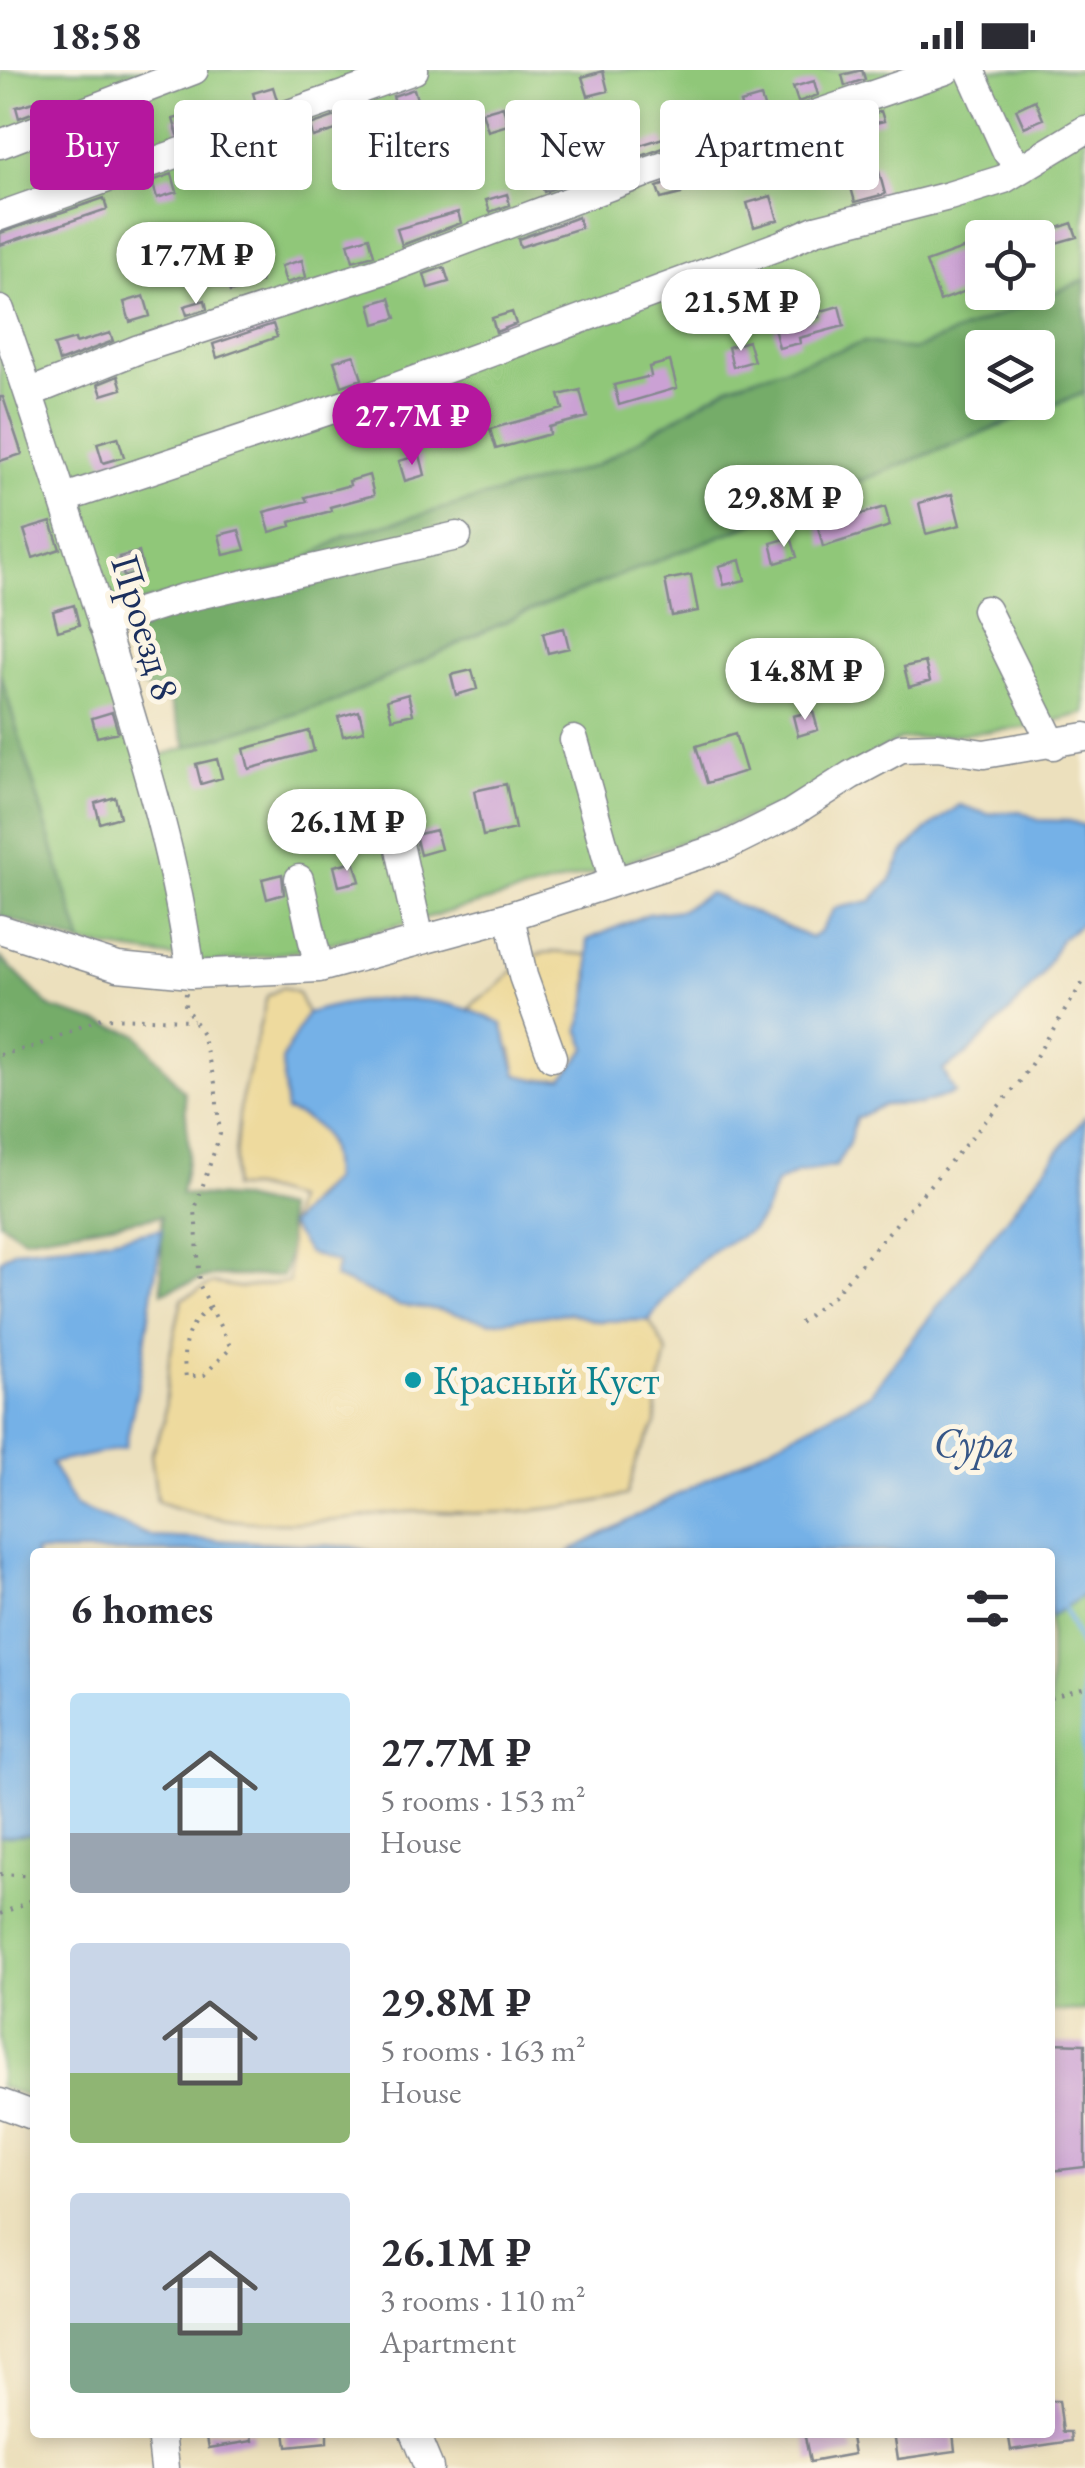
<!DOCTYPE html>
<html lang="en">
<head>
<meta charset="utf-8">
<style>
  :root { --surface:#fff; --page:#f2f2f3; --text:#2b2b33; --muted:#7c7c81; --accent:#b5179e }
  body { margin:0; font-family:"EB Garamond",serif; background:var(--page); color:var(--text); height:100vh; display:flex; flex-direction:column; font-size:38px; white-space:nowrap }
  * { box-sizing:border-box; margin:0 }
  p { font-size:32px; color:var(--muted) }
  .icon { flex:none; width:55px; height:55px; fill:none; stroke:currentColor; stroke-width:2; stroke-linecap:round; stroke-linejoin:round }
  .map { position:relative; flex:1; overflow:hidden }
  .side { position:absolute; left:30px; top:1478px; width:1025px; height:890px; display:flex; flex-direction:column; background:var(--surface); border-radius:10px; box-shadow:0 5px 15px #0003 }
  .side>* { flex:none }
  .top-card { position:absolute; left:30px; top:30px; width:1025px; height:90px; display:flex; gap:20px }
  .fabs { position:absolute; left:965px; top:150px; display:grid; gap:20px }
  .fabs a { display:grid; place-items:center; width:90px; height:90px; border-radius:10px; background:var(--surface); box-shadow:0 5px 15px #0003; font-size:50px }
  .price { position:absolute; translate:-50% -85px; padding:0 22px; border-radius:35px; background:#fff; color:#222; font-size:32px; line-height:65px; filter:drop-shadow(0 2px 5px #0008) }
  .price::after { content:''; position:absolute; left:50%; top:60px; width:30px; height:22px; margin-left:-15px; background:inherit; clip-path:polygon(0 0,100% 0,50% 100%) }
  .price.selected { background:var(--accent); color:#fff }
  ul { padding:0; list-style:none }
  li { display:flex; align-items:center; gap:30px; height:250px; padding:0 40px }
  li span { display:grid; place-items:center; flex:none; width:280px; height:200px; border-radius:10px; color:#555 }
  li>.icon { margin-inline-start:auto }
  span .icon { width:120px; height:120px; fill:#fffc; stroke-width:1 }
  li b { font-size:42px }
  h2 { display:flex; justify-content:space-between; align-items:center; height:120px; padding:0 40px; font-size:42px }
  .tag { padding:0 35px; border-radius:10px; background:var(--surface); box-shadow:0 5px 15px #0003; font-size:35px; line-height:90px }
  .tag.selected { background:var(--accent); color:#fff }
  .status { display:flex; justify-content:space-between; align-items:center; height:70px; padding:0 50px; background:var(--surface); direction:ltr }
  .status svg { height:28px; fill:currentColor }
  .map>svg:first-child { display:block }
  .green { fill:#90c779; stroke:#567b6c; stroke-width:2.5; fill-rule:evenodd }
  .forest { fill:#74ac69; stroke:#486e64; stroke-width:2.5; fill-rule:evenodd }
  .sand { fill:#eeda9e; stroke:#84847e; stroke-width:2.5 }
  .water { fill:#75b1e7; stroke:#4870a2; stroke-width:2.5 }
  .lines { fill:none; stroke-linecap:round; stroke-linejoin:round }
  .stream { stroke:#75b1e7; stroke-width:5 }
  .building { fill:#cba1d4 }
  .minor-casing { stroke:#84888e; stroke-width:31 }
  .path { stroke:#84888e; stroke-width:4; stroke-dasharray:2.5 8; stroke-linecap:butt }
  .minor { stroke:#fff; stroke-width:28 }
  .culture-dot { fill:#0f9aa8; stroke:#fcf5e5; stroke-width:4 }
  .labels { text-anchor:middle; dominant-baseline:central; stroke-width:10; stroke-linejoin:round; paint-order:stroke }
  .street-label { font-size:40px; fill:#1b2f5e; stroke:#fcf5e5 }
  .culture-label { font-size:40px; fill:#0d838f; stroke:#fcf5e5; text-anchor:start }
  .water-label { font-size:42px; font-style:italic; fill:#365687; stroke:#fcf5e5 }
</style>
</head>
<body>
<div class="status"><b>18:58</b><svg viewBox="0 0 49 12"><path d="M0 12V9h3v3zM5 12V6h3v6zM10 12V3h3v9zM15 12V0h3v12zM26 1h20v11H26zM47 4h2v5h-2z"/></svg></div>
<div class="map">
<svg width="1085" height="2398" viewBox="0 0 1085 2398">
  <rect width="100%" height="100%" fill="#fcf5e5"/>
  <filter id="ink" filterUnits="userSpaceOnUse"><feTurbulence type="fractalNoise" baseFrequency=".01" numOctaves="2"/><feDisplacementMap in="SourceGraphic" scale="20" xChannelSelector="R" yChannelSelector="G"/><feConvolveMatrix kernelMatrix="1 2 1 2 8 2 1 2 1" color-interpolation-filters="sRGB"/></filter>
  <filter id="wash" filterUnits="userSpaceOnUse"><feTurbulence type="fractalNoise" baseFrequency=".0048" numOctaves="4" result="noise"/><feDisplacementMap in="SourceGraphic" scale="40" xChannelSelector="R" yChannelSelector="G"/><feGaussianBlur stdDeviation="2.25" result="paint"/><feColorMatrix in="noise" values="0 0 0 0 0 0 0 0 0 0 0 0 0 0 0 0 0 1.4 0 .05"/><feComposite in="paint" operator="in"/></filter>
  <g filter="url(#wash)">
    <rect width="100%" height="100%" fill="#ece0bd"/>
    <path class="green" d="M 0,0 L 1085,0 L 1085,210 L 913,280 L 865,272 L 731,315 L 595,396 L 345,466 L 296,496 L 106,541 L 140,692 L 337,631 L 522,544 L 1085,323 L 1085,643 L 1033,657 L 899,670 L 790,732 L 605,800 L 305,880 L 214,893 L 82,874 L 0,603 ZM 982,168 L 1038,168 L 1038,222 L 982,222 Z
      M 1085,1522 L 1085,1940 L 1050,1941 L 1050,1540 Z
      M 35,1764 L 35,2028 L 0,2017 L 0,1767 Z"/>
    <path class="forest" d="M 1085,210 L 1085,322 L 522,544 L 337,631 L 187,677 L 168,628 L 144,617 L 123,554 L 252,521 L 345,466 L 595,396 L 731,315 L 865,272 L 913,280 ZM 982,278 L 1038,278 L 1038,332 L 982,332 Z
      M 0,603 L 82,874 L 0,846 Z
      M 0,887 L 51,938 L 137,964 L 184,1022 L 189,1080 L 181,1124 L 236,1128 L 285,1139 L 290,1179 L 283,1206 L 212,1206 L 162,1222 L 161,1146 L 24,1168 L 0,1152 Z"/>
    <path class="sand" d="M 552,882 L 590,885 L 586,941 L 579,959 L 587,978 L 564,1008 L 539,1010 L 517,1005 L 512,980 L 470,938 C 476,929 482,928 490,922 C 517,903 515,885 552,882 Z
      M 283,917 L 298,923 L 307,943 L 282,990 L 310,1048 L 323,1062 L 332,1089 L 332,1110 L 309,1131 L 339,1193 L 334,1207 L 398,1235 L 529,1246 L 568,1243 L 597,1251 L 649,1250 L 667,1282 L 657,1325 L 656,1354 L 638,1385 L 627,1425 C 580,1436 531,1442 483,1443 C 457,1444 431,1440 406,1442 C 383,1443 360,1448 338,1450 C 276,1456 214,1454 157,1431 L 151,1385 L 164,1351 L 169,1290 L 182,1229 L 213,1213 L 242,1218 L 289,1212 L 289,1155 L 295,1129 L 257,1118 L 232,1118 L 240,1035 L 267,926 Z"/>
    <path class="water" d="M 960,735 L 987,744 L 1020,741 L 1038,750 L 1070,751 L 1085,756 L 1085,850 L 1061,869 L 1041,906 L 1014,937 L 967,984 L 943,1000 L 955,1023 L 920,1034 L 884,1035 L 856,1048 L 849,1073 L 836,1096 L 797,1103 L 776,1113 C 770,1128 766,1144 755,1156 C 746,1167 727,1171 714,1180 C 688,1200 668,1223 649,1250 L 597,1251 L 568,1243 L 490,1252 L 439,1240 L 398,1235 L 334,1207 L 338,1193 L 308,1183 L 289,1155 L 332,1110 C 331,1070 326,1053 286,1041 L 282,990 L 307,943 C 372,924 441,922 502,954 L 517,1005 L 539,1010 L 563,1008 L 587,978 L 579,959 C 590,932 592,899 587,870 L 648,844 L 681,840 L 709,823 L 811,868 L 820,862 L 835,838 L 871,831 L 890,811 L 904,782 L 926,760 Z
      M 1085,1047 L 1085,1524 L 1050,1547 L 1050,1482 L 568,1482 L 870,1324 Z
      M 162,1159 L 140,1306 L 125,1378 L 51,1393 L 75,1436 L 153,1467 L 352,1477 L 373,1482 L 35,1482 L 35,1764 L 0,1767 L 0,1190 L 15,1180 L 94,1172 Z"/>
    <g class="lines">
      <path class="stream" d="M 1064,1538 L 1084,1584 L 1082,1617 L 1085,1716"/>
    </g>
    <g id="blocks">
      <path class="building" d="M 862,0 L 865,9 L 845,16 L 842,5 Z
        M 603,1 L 608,21 L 588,26 L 582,7 Z
        M 814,11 L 818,25 L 798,32 L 793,17 Z
        M 273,17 L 277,30 L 257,37 L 253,23 Z
        M 414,19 L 419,36 L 398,42 L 393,26 Z
        M 761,27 L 766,43 L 745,50 L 740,33 Z
        M 1035,30 L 1043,49 L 1024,57 L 1016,39 Z
        M 37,31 L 39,40 L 19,48 L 16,37 Z
        M 365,36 L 369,50 L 313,67 L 310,55 Z
        M 503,36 L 508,55 L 488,61 L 482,42 Z
        M 881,41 L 884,51 L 863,56 L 861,48 Z
        M 194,43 L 198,58 L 178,65 L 173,49 Z
        M 834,57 L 838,68 L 801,81 L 797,69 Z
        M 663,68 L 666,77 L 620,94 L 617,82 Z
        M 256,74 L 261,90 L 217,104 L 213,90 Z
        M 93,83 L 96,94 L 75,101 L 72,89 Z
        M 877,94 L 885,124 L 855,132 L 847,103 Z
        M 559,100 L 564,115 L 544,122 L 539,106 Z
        M 172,104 L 177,122 L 157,128 L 152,111 Z
        M 678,110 L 681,124 L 661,129 L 657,117 Z
        M 507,124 L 510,135 L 490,142 L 486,130 Z
        M 771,126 L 778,150 L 754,157 L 747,133 Z
        M 104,128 L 107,139 L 0,175 L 0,163 Z
        M 458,142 L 461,153 L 402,175 L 397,159 Z
        M 578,147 L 581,158 L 520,177 L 518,169 Z
        M 1072,153 L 1077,167 L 1056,173 L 1052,160 Z
        M 369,167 L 374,185 L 353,191 L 348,173 Z
        M 982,172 L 982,215 L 940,231 L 926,192 Z
        M 251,182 L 261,212 L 230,222 L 220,192 Z
        M 302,190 L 306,207 L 286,213 L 281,196 Z
        M 444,197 L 449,212 L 428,218 L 424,204 Z
        M 144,226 L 150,246 L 130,252 L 124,232 Z
        M 390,228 L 396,248 L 375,254 L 370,234 Z
        M 205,230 L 207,239 L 187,245 L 184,236 Z
        M 839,236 L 844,256 L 799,268 L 800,273 L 779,278 L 774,258 L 819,247 L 818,242 Z
        M 512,242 L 516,254 L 496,262 L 492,248 Z
        M 273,254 L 277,267 L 217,288 L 213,274 Z
        M 110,263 L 113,271 L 59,292 L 54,275 L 75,269 L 76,273 Z
        M 748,271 L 754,291 L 733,297 L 728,277 Z
        M 354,285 L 362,309 L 342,316 L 334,291 Z
        M 670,291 L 677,318 L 619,335 L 614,315 L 651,306 L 649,297 Z
        M 118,306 L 122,319 L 102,325 L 98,314 Z
        M 580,320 L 587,347 L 549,357 L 550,364 L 496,379 L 490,359 L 563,339 L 559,325 Z
        M 0,327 L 3,327 L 22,384 L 0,391 Z
        M 118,367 L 124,387 L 103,393 L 97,373 Z
        M 420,385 L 425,405 L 405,411 L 399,391 Z
        M 369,405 L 374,425 L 330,437 L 331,441 L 290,452 L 291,456 L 270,462 L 264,442 L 307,431 L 305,427 L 350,415 L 349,411 Z
        M 952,424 L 960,455 L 926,464 L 919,433 Z
        M 885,437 L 890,456 L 823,477 L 818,457 Z
        M 51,452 L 60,479 L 33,488 L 24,460 Z
        M 239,460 L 245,480 L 224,485 L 219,465 Z
        M 791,467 L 797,487 L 776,493 L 771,473 Z
        M 139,482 L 144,502 L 124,507 L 119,487 Z
        M 740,490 L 745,510 L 724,515 L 719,496 Z
        M 691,505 L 698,541 L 672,546 L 665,510 Z
        M 74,535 L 79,555 L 58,561 L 53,541 Z
        M 564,558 L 569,578 L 548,583 L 543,563 Z
        M 925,592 L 930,611 L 909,617 L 904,597 Z
        M 472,600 L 477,619 L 456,625 L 451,605 Z
        M 408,624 L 413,644 L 392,649 L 387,630 Z
        M 359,641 L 364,661 L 343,666 L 338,647 Z
        M 813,641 L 818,660 L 798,666 L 793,646 Z
        M 112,642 L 118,662 L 97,667 L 92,648 Z
        M 309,661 L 314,681 L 249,699 L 244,679 Z
        M 735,664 L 746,701 L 707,713 L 696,676 Z
        M 217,689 L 222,708 L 201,714 L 196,694 Z
        M 506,714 L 515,759 L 483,766 L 474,721 Z
        M 115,727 L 120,747 L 100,753 L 95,733 Z
        M 436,760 L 441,779 L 420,785 L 415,765 Z
        M 354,791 L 360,811 L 339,816 L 334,796 Z
        M 282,804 L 284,824 L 267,829 L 262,809 Z
        M 1050,1973 L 1085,1974 L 1085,2097 L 1050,2101 Z
        M 1050,2331 L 1059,2331 L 1063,2362 L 1071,2362 L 1072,2371 L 1011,2380 L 1008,2362 L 1050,2362 Z
        M 206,2362 L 252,2362 L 253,2371 L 209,2378 Z
        M 285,2362 L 327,2362 L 327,2373 L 287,2377 Z
        M 804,2362 L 850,2362 L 854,2384 L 810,2392 Z
        M 894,2362 L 953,2362 L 955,2381 L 898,2389 Z"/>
    </g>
  </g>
  <g filter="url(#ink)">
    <use href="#blocks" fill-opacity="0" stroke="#84888e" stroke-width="2.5"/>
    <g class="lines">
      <defs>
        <path id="minor" d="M 970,0 L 1007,82 L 1020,96
          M 0,74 L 194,0
          M 0,146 L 414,0
          M 0,240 C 37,345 70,451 104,558 C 139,672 176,785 191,904
          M 29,323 L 139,279 L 396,196 L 650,101 L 946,0
          M 65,428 L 375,325 L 781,175 L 815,160 L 949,126 L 1004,109 L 1085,60
          M 986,540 L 1053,675
          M 102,554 L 180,529 L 457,466
          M 574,670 L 614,812
          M 399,774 L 420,870
          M 299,809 L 319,898
          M 510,846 L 523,906 L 552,987
          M 0,859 L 118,897 L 191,904 L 319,898 L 510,846 L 726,776 L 790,744 L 851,705 L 901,678 L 937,677 L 984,684 L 1085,667
          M 0,2033 L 35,2046
          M 161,2362 L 165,2398
          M 414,2362 L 429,2398"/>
      </defs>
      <use href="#minor" class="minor-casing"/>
      <path class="path" d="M 186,923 L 185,936 L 202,964 L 215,1013 L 220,1064 L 195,1139 L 200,1216 L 231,1278 L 204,1305 L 186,1307 C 181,1276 185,1256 211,1237
        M 0,985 L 36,976 L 101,948 L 193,950
        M 800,1253 L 834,1225 L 1019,1013 L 1085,909
        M 1050,1628 L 1085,1617
        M 0,1804 L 35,1806
        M 0,1844 L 35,1829"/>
      <use href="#minor" class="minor"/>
    </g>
  </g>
  <circle class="culture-dot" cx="413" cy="1310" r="10"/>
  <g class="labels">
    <g class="street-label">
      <text transform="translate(146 557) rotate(73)">Проезд 8</text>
    </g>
    <g class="culture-label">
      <text x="433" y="1310">Красный Куст</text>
    </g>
    <g class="water-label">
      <text x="974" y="1372">Сура</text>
    </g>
  </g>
</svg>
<div class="fabs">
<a><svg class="icon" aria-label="locate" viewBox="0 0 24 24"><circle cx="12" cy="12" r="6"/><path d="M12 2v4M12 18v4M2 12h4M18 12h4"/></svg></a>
<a><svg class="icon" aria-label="layers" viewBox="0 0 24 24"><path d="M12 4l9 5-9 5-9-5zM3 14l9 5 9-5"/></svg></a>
</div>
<b class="price" style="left:196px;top:237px">17.7M ₽</b>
<b class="price" style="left:741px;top:284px">21.5M ₽</b>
<b class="price selected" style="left:412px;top:398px">27.7M ₽</b>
<b class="price" style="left:784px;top:480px">29.8M ₽</b>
<b class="price" style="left:805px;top:653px">14.8M ₽</b>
<b class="price" style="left:347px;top:804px">26.1M ₽</b>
<div class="top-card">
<a class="tag selected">Buy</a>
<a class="tag">Rent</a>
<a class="tag">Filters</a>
<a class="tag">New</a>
<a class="tag">Apartment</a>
</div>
<section class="side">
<h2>6 homes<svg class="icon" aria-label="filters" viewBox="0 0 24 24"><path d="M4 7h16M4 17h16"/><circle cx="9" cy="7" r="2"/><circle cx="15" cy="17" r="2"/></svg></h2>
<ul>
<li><span style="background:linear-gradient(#bfe0f5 70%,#9aa5b1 0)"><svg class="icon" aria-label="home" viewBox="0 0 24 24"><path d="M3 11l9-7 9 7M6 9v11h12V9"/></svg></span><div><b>27.7M ₽</b><p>5 rooms · 153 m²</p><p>House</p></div></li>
<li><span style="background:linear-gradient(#c9d6e8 65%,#8fb573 0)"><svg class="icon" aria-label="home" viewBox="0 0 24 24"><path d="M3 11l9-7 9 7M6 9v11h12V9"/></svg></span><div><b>29.8M ₽</b><p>5 rooms · 163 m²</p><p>House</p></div></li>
<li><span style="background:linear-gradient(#c9d6e8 65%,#7fa58c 0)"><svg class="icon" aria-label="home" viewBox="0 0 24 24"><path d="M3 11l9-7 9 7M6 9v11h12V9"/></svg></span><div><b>26.1M ₽</b><p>3 rooms · 110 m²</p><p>Apartment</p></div></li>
</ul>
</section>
</div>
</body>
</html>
